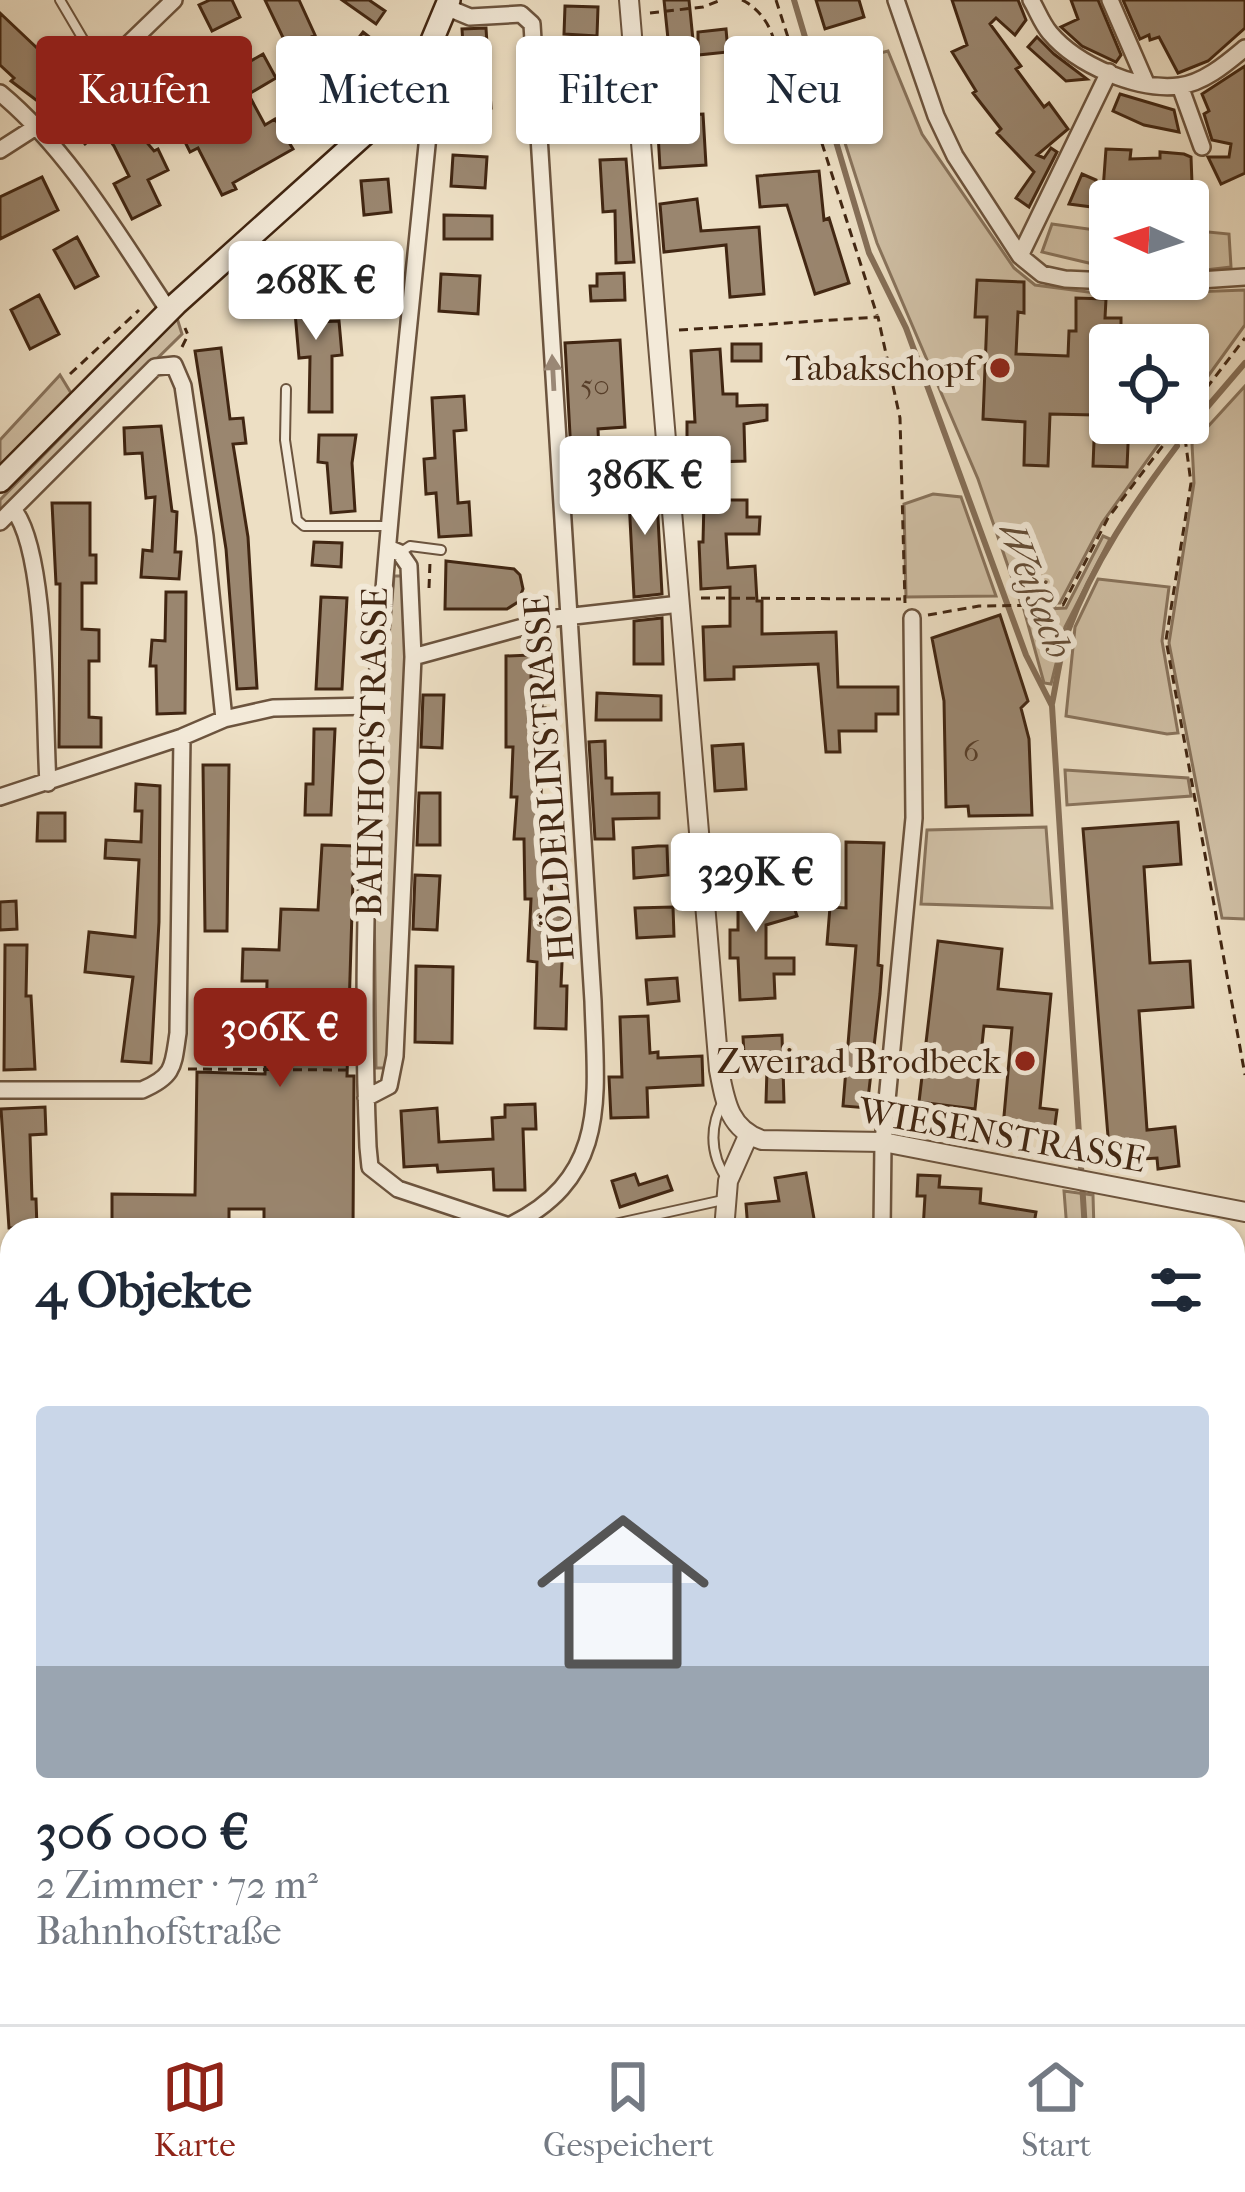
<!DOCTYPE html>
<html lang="de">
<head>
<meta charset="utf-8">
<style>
  :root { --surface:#fff; --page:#f2f2f3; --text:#1f2937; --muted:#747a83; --line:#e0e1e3; --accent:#8f2418 }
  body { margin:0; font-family:"IM FELL French Canon",serif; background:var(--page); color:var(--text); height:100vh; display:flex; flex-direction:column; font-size:45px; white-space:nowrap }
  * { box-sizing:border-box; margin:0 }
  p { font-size:39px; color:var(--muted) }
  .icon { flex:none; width:66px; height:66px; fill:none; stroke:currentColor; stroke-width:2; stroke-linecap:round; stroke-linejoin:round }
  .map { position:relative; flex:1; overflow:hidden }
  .sheet { position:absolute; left:0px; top:1218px; width:1245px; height:807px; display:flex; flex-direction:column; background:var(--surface); border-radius:36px 36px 0 0; box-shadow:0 3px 9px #0004 }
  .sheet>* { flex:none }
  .guide { position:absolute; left:36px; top:36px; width:1173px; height:108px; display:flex; gap:24px }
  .needle { width:78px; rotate:273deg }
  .fabs { position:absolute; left:1089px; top:180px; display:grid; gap:24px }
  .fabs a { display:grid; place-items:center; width:120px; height:120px; border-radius:12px; background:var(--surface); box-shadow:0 3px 9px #0004; font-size:60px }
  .price { position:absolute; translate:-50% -102px; padding:0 27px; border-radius:12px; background:#fff; color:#222; font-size:39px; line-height:78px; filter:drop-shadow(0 3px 6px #0008) }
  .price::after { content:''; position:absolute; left:50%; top:72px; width:36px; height:27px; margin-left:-18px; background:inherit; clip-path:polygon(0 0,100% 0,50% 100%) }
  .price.active { background:var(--accent); color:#fff }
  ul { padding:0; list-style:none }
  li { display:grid; align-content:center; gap:24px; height:636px; padding:0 36px }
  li+li { border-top:3px solid var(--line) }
  li span { display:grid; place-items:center; height:372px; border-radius:12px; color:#555 }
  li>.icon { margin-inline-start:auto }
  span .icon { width:216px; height:216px; fill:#fffc; stroke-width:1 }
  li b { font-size:51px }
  h2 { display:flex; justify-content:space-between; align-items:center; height:144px; padding:0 36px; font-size:51px }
  .pill { padding:0 42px; border-radius:12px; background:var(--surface); box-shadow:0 3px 9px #0004; font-size:42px; line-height:108px }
  .pill.active { background:var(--accent); color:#fff }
  .dock { display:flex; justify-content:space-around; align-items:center; height:168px; border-top:3px solid var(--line); background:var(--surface); font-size:33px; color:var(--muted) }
  .dock a { display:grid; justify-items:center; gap:6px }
  .dock .active { color:var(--accent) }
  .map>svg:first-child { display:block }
  .green { fill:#d0c0a6; stroke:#88735c; stroke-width:3 }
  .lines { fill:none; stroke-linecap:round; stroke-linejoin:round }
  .stream { stroke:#856f58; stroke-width:6 }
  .building { fill:#9a866f; stroke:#412612; stroke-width:3 }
  .service-casing { stroke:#6c543e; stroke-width:12 }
  .minor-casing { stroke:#6c543e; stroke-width:20 }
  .tertiary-casing { stroke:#6c543e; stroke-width:22 }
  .secondary-casing { stroke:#412612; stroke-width:26 }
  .path { stroke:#412612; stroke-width:3; stroke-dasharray:9 6; stroke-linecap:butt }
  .service { stroke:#f3ead9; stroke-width:8 }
  .minor { stroke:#f3ead9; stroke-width:15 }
  .tertiary { stroke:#f3ead9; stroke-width:18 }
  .secondary { stroke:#f3ead9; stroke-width:21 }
  .oneway { fill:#9a8876 }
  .poi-dot { fill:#8f2418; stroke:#f3ead9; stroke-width:4.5 }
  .labels { text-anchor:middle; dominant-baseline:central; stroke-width:12; stroke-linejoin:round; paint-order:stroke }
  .number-label { font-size:30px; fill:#573e29 }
  .poi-label { font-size:36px; fill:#412612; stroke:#f3ead9; text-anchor:end }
  .street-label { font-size:36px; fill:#412612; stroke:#f3ead9 }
  .water-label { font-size:39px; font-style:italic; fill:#634b35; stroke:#f3ead9 }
</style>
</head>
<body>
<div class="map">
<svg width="1245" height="2024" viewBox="0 0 1245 2024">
  <rect width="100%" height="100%" fill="#eddfc4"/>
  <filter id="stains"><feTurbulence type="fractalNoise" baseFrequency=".00167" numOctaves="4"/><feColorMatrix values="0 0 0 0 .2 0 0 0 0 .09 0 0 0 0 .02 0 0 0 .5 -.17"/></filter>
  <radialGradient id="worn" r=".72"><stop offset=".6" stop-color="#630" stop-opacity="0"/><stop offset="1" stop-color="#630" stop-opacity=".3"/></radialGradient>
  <path class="green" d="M 888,51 L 922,134 L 1014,268 L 1035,285 L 1111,295 L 1245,290 L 1245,325 L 1188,404 L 1188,345 L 1110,345 L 1110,423 L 1174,423 L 1102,523 L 1060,603 L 1021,604 L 978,479 L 877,243 L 821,68 Z
    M 1052,224 L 1110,232 L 1110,268 L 1042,252 Z
    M 1188,230 L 1229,234 L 1231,267 L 1188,272 Z
    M 177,318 L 182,334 L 0,513 L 0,500 Z
    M 60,375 L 71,393 L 0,466 L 0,440 Z
    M 1245,386 L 1245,919 L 1222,918 L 1169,643 L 1194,483 L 1192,444 Z
    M 933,494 L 961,497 L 996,596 L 906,597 L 904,504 Z
    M 1103,536 L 1110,539 L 1065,627 L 1051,684 L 1044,683 L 1024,610 L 1066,608 Z
    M 394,576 L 404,576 L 406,652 L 388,1054 L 385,1068 L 376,1068 L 374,889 L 377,784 Z
    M 1098,579 L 1169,587 L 1162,641 L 1178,733 L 1167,734 L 1066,716 L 1075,627 Z
    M 1065,770 L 1188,778 L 1191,796 L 1067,805 Z
    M 1046,827 L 1052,908 L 921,904 L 927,830 Z
    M 1064,1191 L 1093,1195 L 1094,1230 L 1067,1230 Z"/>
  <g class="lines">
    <path class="stream" d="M 794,0 L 869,253 L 906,328 L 1026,655 L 1052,706 L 1085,1230
      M 1197,419 L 1245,363
      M 1052,704 C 1057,680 1060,653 1068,631 C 1093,563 1134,503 1177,446
      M 986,2024 L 988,2013"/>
  </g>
  <path class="building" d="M 210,0 L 232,0 L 240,17 L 212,31 L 199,5 Z
    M 265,0 L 299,0 L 315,35 L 288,48 Z
    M 342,0 L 369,0 L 385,11 L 376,24 Z
    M 664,0 L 689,0 L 693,40 L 668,39 Z
    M 816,0 L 859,0 L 864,17 L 825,29 Z
    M 952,0 L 1018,0 L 1026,20 L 1015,35 L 996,18 L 990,24 L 1021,66 L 1016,69 L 1044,107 L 1049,103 L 1068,129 L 1037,155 L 1044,158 L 1051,148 L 1057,152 L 1029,207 L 1016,198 L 1034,172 L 997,133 L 1001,129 L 973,93 L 976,91 L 952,52 L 967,45 Z
    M 1071,0 L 1098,0 L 1121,55 L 1116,62 L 1082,46 L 1061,27 L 1078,19 Z
    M 1123,0 L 1245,0 L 1245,28 L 1208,61 L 1178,73 L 1159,37 L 1150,40 L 1149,35 L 1140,39 Z
    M 565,6 L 598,7 L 597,36 L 564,34 Z
    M 0,13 L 37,48 L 40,45 L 68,67 L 40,103 L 11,81 L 14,78 L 0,65 Z
    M 486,28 L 491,108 L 458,109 L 457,78 L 465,78 L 462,29 Z
    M 726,29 L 728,52 L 698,55 L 698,32 Z
    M 363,32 L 386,50 L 336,115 L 312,98 Z
    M 1037,37 L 1054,54 L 1087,79 L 1066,81 L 1028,47 Z
    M 160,50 L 184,92 L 168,102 L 144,60 Z
    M 263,54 L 276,78 L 249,94 L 235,70 Z
    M 619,63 L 622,111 L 574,114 L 571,66 Z
    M 1245,66 L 1245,173 L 1221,184 L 1208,157 L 1229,157 L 1231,144 L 1212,140 L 1204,114 L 1209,111 L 1202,94 Z
    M 244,86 L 265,125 L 275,119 L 293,149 L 233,183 L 236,189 L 222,195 L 198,148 L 190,152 L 182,136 L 239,107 L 231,94 Z
    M 120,89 L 136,109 L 126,118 L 154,151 L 158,149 L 168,170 L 148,180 L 160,205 L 132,219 L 114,184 L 129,176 L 114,146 L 102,130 L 85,144 L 68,124 L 85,111 L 89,115 Z
    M 1120,94 L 1174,110 L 1179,132 L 1144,125 L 1113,111 Z
    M 703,114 L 706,165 L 660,168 L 657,116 Z
    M 1106,149 L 1131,150 L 1130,159 L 1160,158 L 1160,152 L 1184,154 L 1191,157 L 1192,183 L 1172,183 L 1172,198 L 1129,201 L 1129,192 L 1103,190 Z
    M 453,155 L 487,157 L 485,188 L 451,186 Z
    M 626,159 L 634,262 L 616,263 L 615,211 L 603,212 L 600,160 Z
    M 819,171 L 824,220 L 829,218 L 849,283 L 815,294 L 787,205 L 760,207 L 757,176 Z
    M 1082,174 L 1096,180 L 1092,207 L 1069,204 Z
    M 42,177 L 58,210 L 0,239 L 0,197 Z
    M 388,179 L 391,212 L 364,215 L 361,181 Z
    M 697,199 L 701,231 L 759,227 L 764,294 L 730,297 L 726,245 L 664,252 L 660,204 Z
    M 444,215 L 492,216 L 492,239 L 444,239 Z
    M 77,237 L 98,276 L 75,288 L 54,250 Z
    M 624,273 L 625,300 L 591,301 L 590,286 L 597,286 L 597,274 Z
    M 441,274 L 480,276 L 478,314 L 439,311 Z
    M 316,276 L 318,322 L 339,321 L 342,355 L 332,356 L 332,412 L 309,412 L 310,357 L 299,358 L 292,278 Z
    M 977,280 L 1024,282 L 1024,313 L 1018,312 L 1016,354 L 1068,356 L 1069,331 L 1076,331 L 1076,298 L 1106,299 L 1105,318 L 1121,318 L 1121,345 L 1110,345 L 1110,423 L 1129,423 L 1127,467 L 1093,466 L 1095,415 L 1050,414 L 1048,466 L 1024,465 L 1025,422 L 983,419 L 987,317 L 975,317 Z
    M 39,295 L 59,334 L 30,349 L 11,310 Z
    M 620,340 L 625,427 L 598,429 L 599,451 L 571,453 L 565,343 Z
    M 732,344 L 761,344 L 761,361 L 732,361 Z
    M 221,348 L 230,419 L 243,418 L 246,443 L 233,444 L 248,537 L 257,688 L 237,689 L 226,549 L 195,351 Z
    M 720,349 L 723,394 L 737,394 L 737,406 L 767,405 L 767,420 L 744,424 L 745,461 L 715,462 L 716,473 L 687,473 L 687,422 L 695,422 L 691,351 Z
    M 464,396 L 466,430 L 454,431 L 458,503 L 469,502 L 471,535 L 439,537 L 436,493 L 426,494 L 424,459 L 435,458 L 432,398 Z
    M 161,426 L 172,511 L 177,512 L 175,552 L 181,552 L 179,579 L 141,577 L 143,550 L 152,551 L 155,497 L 146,498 L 142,453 L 125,454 L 124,428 Z
    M 319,435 L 356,435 L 352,463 L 355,511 L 331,513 L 327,463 L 318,462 Z
    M 628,480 L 656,480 L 662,594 L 634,597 Z
    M 704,500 L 747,500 L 747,517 L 760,517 L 759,534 L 726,534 L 728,568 L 755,566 L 757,601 L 762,601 L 762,634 L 836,632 L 838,687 L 898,687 L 898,714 L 876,714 L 876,731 L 839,731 L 840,752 L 826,752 L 818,664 L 734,667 L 734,679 L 705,680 L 703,627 L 730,626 L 730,587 L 701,589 L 699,542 L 703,542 Z
    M 52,503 L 90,503 L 90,555 L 96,555 L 96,583 L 82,583 L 82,629 L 99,630 L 99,661 L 89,661 L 89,717 L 101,718 L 101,747 L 59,747 L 60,584 L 56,584 Z
    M 314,542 L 342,543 L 341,567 L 312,565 Z
    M 446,561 L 514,569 L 520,575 L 523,589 L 518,602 L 507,609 L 445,609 Z
    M 166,592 L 186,592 L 185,713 L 157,714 L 156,666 L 150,666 L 152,640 L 165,641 Z
    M 321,597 L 347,598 L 342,689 L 316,689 Z
    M 1000,615 L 1028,701 L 1021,708 L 1029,739 L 1032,815 L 969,816 L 968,806 L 946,807 L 944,701 L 932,638 Z
    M 662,618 L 663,664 L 634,664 L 634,621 Z
    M 531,655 L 531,677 L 542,677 L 542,708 L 545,708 L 540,814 L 547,814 L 543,863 L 551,863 L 552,915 L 564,916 L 561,986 L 567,986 L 566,1029 L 535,1028 L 537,962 L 528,961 L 531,899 L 525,899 L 524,839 L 514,839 L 517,797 L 511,797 L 513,747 L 506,747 L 506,656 Z
    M 597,693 L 661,696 L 661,720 L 596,720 Z
    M 423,695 L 444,695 L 442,748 L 421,747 Z
    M 314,729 L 335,729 L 331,815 L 305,815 L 306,784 L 313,784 Z
    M 605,741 L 606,778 L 612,778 L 612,794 L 659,793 L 659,818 L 613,819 L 614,839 L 595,839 L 589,742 Z
    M 743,744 L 746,789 L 715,791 L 712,746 Z
    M 203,765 L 229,765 L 227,931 L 205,931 Z
    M 136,784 L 160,786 L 159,922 L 151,1063 L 122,1061 L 133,977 L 85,972 L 89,932 L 135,937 L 139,860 L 105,858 L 106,840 L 141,842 L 142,811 L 135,811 Z
    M 419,793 L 440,793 L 440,845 L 417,845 Z
    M 38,813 L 65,813 L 65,841 L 37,841 Z
    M 1178,822 L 1181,864 L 1144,867 L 1150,963 L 1190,961 L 1193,1007 L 1139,1011 L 1147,1130 L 1175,1127 L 1179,1166 L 1158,1169 L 1157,1158 L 1110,1161 L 1083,829 Z
    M 846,842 L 884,843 L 878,965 L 882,966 L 880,994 L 867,1108 L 843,1106 L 856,946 L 827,944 L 830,907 L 846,908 Z
    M 322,845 L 354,846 L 347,1076 L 354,1076 L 353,1230 L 264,1230 L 264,1209 L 229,1209 L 229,1230 L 112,1230 L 112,1194 L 195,1195 L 197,1072 L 265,1074 L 267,981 L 242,981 L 243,949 L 279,950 L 281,909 L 318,910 Z
    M 658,846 L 667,846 L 668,875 L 634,878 L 633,848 Z
    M 749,871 L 749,884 L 777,885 L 777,905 L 792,901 L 797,916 L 766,925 L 766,958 L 794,958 L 794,974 L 774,974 L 775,998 L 740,1000 L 738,958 L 730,958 L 730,930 L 738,930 L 738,897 L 725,897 L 724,872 Z
    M 415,875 L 440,876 L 437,930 L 413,929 Z
    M 16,901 L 17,929 L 0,930 L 0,902 Z
    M 673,907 L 674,936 L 637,938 L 635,908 Z
    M 938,941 L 1002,949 L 998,989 L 1051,994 L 1040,1108 L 1057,1110 L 1054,1132 L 1003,1127 L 1012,1028 L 984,1026 L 975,1109 L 919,1102 Z
    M 5,945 L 27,945 L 26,996 L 31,996 L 35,1069 L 4,1070 Z
    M 416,966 L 453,967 L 452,1043 L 415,1042 Z
    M 677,978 L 679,1001 L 648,1004 L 646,980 Z
    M 648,1016 L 650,1053 L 658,1052 L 658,1058 L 702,1056 L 703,1085 L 647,1088 L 648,1117 L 611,1118 L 609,1077 L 622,1077 L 620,1017 Z
    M 782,1035 L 784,1102 L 766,1102 L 767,1069 L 745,1070 L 743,1037 Z
    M 535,1104 L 536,1129 L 523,1129 L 525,1190 L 494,1190 L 493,1169 L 438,1172 L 437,1165 L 404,1167 L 401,1111 L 437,1108 L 439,1142 L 493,1139 L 492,1118 L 505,1117 L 505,1105 Z
    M 45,1107 L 46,1134 L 30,1135 L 32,1199 L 36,1199 L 37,1228 L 9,1228 L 1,1109 Z
    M 806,1173 L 816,1230 L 748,1230 L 746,1204 L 779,1201 L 775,1178 Z
    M 635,1174 L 639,1185 L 667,1176 L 672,1190 L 620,1207 L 612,1181 Z
    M 918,1175 L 940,1176 L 939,1187 L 981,1189 L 980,1203 L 1036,1212 L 1033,1230 L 923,1230 L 925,1196 L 917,1196 Z"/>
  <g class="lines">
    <defs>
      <path id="service" d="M 60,0 L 100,68
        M 286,389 L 285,440 L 297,520 L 304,526 L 388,526
        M 401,552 L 410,546 L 441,550
        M 724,1099 C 709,1127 710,1155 728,1181
        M 592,1229 L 723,1200
        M 0,1648 L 2,1650"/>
      <path id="minor" d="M 896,0 L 936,116 L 955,156 L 1020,256 L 1042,274 L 1065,279 L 1155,283 L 1245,277
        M 1031,0 C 1037,10 1042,24 1050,33 C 1077,65 1137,91 1179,86 C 1204,83 1227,63 1245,48
        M 1110,0 L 1146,83
        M 446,7 L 470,17 L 521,14 L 532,24 L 593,1001 C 596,1098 610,1177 509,1226
        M 408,83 L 431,105 C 397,452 353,798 368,1147 L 370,1167 L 398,1189 L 509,1226
        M 1180,86 L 1202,147
        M 0,93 C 70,151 119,237 169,311
        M 0,150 L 56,114 L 174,0
        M 1020,256 L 1109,72
        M 13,509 C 48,551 44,723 48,783
        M 0,522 L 155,367 L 174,365 L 183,386 L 205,536 L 224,719
        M 413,657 L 556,618 L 680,604
        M 0,797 L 182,737 L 224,719 L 273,708 L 375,706
        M 0,1090 L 142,1090 C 175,1076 173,1066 178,1033 L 182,737
        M 366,1098 L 389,1086 L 395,1056 L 413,657 L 409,566 L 400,553 L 388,548
        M 882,1230 L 883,1142 L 914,818 L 912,618
        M 1233,1680 L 1245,1604
        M 0,1974 L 12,1987
        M 35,2013 L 45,2024
        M 313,2013 L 325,2024
        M 523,2024 L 523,2013
        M 798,2024 L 799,2013
        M 1189,2024 L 1189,2013"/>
      <path id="tertiary" d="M 629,0 L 719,1070 C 725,1101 729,1129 762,1140 L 883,1142 L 1245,1212
        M 724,1230 L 728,1181 L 748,1136
        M 654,2024 L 655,2013"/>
      <path id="secondary" d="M 0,481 L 176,304 L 376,124 L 426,55 L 449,0"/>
    </defs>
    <use href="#service" class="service-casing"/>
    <use href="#minor" class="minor-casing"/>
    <use href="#tertiary" class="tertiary-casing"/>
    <use href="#secondary" class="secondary-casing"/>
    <path class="path" d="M 742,0 C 765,11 778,38 776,62
      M 776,0 L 877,315
      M 650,13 L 703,7 L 721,0
      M 679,330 L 878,317 L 900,418 L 905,603
      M 182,347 L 188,335 L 185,328
      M 70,374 L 139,310
      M 1188,412 L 1245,338
      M 1183,423 L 1191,483 L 1166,640 L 1245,1075
      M 429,588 L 430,562
      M 701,598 L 901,599
      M 928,615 L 979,606 L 1063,605 L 1108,518 L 1180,423
      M 188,1069 L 346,1070
      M 0,1755 L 12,1756
      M 1231,2024 L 1231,2013"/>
    <use href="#service" class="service"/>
    <use href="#minor" class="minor"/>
    <use href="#tertiary" class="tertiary"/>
    <use href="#secondary" class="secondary"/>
  </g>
  <defs><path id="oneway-solid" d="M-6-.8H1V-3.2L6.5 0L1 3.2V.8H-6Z" transform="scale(3)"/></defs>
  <use class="oneway" href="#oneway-solid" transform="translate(553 373) rotate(-93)"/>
  <g class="poi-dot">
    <circle cx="1000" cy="368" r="12"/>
    <circle cx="1025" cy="1061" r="12"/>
  </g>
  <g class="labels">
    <g class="number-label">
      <text x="595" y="385">50</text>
      <text x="971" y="751">6</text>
    </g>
    <g class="poi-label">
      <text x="976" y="368">Tabakschopf</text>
      <text x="1001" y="1061">Zweirad Brodbeck</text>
    </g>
    <g class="street-label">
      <text transform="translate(372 752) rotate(-89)">BAHNHOFSTRASSE</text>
      <text transform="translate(549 778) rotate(-94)">HÖLDERLINSTRASSE</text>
      <text transform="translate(1002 1135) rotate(10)">WIESENSTRASSE</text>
    </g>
    <g class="water-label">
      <text transform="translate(1036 590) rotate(69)">Weißach</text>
    </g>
  </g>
  <rect width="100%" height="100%" filter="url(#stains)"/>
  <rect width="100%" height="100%" fill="url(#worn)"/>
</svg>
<div class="fabs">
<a><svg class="needle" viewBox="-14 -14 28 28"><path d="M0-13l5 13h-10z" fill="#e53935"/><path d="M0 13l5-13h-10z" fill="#747a83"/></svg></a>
<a><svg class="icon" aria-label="locate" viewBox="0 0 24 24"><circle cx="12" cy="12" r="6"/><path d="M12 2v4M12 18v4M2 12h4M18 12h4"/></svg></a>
</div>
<b class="price" style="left:316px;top:343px">268K €</b>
<b class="price" style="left:645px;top:538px">386K €</b>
<b class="price" style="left:756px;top:935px">329K €</b>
<b class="price active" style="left:280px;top:1090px">306K €</b>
<div class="guide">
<a class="pill active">Kaufen</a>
<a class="pill">Mieten</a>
<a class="pill">Filter</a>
<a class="pill">Neu</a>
</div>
<section class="sheet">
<h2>4 Objekte<svg class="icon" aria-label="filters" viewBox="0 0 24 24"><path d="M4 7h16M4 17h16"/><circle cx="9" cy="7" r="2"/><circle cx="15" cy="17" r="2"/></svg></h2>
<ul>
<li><span style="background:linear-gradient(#c9d6e8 70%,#9aa5b1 0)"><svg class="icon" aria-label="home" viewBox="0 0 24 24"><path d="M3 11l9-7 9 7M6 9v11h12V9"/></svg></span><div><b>306 000 €</b><p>2 Zimmer · 72 m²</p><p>Bahnhofstraße</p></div></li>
</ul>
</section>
</div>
<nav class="dock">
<a class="active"><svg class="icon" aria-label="map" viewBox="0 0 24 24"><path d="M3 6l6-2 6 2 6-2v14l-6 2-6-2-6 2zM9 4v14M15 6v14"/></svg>Karte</a>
<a><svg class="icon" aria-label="saved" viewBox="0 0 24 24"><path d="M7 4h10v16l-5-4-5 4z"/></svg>Gespeichert</a>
<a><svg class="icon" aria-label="home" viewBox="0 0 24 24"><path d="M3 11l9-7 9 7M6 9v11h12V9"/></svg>Start</a>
</nav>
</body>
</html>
